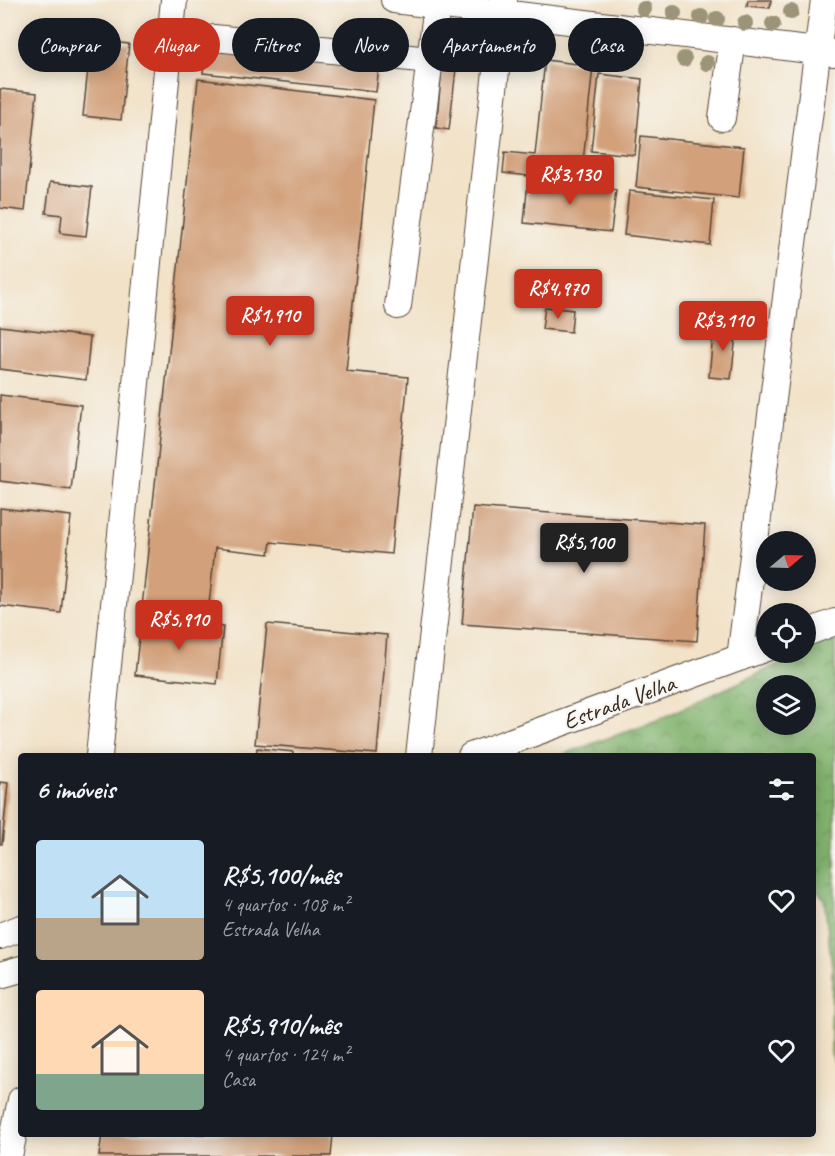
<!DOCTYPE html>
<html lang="pt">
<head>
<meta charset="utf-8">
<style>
  :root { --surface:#171b24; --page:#20242c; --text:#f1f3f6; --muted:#9ea1a6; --accent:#c8321e }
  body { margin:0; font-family:Caveat,sans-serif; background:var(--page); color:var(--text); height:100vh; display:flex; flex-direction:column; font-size:22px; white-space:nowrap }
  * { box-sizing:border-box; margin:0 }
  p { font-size:20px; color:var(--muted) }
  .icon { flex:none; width:33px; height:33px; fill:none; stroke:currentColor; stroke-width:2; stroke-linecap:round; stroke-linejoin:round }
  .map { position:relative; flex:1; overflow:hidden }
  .sheet { position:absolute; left:18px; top:753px; width:798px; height:384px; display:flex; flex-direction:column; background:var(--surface); border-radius:6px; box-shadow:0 3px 15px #0003 }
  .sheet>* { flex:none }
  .guide { position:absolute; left:18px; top:18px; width:800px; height:54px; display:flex; gap:12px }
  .needle { width:39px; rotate:71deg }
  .tools { position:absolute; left:756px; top:531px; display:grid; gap:12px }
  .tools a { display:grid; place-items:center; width:60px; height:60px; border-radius:50%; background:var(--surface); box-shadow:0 3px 15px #0003; font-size:30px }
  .price { position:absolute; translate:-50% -51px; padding:0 14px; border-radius:6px; background:var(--accent); color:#fff; font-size:20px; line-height:39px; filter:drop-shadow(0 2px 3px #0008) }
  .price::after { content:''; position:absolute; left:50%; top:36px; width:18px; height:14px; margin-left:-9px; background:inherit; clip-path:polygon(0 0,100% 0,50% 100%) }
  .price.selected { background:#222; color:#fff }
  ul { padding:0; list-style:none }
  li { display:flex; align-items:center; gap:18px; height:150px; padding:0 18px }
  li span { display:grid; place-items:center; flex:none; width:168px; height:120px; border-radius:6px; color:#555 }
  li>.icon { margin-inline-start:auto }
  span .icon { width:72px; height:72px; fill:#fffc; stroke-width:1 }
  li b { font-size:26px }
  h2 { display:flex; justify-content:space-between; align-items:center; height:72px; padding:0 18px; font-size:26px }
  .pill { padding:0 21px; border-radius:27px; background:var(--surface); box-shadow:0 3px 15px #0003; font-size:21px; line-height:54px }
  .pill.selected { background:var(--accent); color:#fff }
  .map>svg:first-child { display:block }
  .forest { fill:url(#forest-crowns); stroke:#5e6e46; stroke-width:1.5; fill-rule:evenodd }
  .building { fill:#d2a07a }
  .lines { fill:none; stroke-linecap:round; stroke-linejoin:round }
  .minor-casing { stroke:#564638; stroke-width:28 }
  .minor { stroke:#fff; stroke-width:26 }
  .tree { fill:#9c9478 }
  .labels { text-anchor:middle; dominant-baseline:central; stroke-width:4.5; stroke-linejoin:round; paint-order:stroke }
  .street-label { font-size:24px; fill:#3b2a1e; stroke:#f6f6f2 }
</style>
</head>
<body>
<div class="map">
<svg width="835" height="1156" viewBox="0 0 835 1156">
  <defs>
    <pattern id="forest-crowns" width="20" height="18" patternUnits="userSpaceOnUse" patternTransform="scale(1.5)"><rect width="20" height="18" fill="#82b36e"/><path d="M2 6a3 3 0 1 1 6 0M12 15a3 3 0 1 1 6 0" fill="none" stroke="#6c925a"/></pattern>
  </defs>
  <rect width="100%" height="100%" fill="#f6f6f2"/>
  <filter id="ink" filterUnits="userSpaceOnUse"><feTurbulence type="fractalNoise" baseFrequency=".0167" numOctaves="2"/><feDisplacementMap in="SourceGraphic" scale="12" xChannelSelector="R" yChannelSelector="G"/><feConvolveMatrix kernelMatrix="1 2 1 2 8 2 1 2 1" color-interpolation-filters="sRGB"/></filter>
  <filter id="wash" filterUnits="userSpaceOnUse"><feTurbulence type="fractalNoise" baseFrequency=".008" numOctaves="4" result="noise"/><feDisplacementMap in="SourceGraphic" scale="24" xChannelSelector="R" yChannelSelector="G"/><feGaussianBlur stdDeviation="1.35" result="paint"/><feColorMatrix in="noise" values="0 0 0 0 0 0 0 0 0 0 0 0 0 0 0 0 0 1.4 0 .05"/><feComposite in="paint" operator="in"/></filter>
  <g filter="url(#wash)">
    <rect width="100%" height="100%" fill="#f2e2c8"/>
    <path class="forest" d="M 835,638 L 835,1063 L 831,1053 L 832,967 L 824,898 L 813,888 L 813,756 L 559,756 L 660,719 ZM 766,686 L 806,686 L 806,724 L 766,724 Z"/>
    <g id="blocks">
      <path class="building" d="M 748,0 L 771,0 L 770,8 L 747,6 Z
        M 91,40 L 129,44 L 121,120 L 83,116 Z
        M 206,48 L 379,67 L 376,92 L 203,73 Z
        M 545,60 L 593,66 L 581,182 L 503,173 L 505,152 L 535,155 Z
        M 442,68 L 456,69 L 449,130 L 436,128 Z
        M 599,74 L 642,79 L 635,155 L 591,151 Z
        M 198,79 L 374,100 L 346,371 L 408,377 L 391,554 L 271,542 L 269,554 L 215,548 L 208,614 L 142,607 Z
        M 0,89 L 37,93 L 25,211 L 0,208 Z
        M 641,136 L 744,147 L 739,198 L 636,187 Z
        M 528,180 L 616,190 L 611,232 L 524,223 Z
        M 50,182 L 92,187 L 86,236 L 60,233 L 62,215 L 46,213 Z
        M 629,191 L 714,200 L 710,245 L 624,235 Z
        M 545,307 L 573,310 L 571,332 L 542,329 Z
        M 714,324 L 737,327 L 731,379 L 709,377 Z
        M 0,326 L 90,337 L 86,380 L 0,369 Z
        M 0,395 L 81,405 L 71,490 L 0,481 Z
        M 473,507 L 705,525 L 697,641 L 462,624 Z
        M 0,508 L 71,516 L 61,613 L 0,606 Z
        M 141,618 L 223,627 L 217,684 L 135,675 Z
        M 267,624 L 387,635 L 377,754 L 255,744 Z
        M 257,748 L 293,752 L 293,756 L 256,756 Z
        M 0,782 L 8,783 L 2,844 L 0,844 Z
        M 102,1134 L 333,1134 L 331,1156 L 99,1156 Z"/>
    </g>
  </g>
  <g filter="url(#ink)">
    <use href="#blocks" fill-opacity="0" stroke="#564638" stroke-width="1.5"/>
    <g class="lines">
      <defs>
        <path id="minor" d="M 394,0 L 834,53
          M 214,38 L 430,60
          M 722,118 L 733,40
          M 398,306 L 437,5
          M 806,633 L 835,622
          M 740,658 L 824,0
          M 99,756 L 174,0
          M 419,756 L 504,0
          M 471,756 L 766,648
          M 0,936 L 21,928
          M 0,975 L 21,969
          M 9,1156 L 21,1100"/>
      </defs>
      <use href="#minor" class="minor-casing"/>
      <use href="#minor" class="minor"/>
    </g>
    <g class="tree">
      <circle cx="644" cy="9" r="8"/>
      <circle cx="791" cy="12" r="8"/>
      <circle cx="674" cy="13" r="8"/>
      <circle cx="701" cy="17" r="8"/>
      <circle cx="717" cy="19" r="8"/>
      <circle cx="745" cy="23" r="8"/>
      <circle cx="773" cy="24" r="8"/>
      <circle cx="684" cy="59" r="8"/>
      <circle cx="707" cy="63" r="8"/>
    </g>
  </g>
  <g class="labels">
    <g class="street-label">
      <text transform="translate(619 702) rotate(-20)">Estrada Velha</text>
    </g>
  </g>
</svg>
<div class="tools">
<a><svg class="needle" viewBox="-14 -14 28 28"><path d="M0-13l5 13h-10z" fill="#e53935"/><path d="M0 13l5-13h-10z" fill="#9ea1a6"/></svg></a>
<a><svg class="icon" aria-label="locate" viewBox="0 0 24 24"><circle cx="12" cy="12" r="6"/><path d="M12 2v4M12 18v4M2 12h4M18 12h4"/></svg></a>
<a><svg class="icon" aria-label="layers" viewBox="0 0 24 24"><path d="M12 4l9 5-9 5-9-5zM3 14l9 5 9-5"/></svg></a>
</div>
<b class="price" style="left:570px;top:206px">R$3,130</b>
<b class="price" style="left:558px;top:320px">R$4,970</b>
<b class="price" style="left:270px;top:347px">R$1,910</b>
<b class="price" style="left:723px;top:352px">R$3,110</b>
<b class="price selected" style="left:584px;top:574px">R$5,100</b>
<b class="price" style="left:179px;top:651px">R$5,910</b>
<div class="guide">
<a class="pill">Comprar</a>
<a class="pill selected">Alugar</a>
<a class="pill">Filtros</a>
<a class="pill">Novo</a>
<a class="pill">Apartamento</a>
<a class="pill">Casa</a>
</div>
<section class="sheet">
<h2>6 imóveis<svg class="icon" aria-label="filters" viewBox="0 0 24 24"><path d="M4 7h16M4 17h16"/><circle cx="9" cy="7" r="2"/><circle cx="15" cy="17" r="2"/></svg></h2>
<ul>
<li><span style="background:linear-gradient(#bfe0f5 65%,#b9a48a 0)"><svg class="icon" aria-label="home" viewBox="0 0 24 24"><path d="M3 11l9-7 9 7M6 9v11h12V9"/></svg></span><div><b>R$5,100/mês</b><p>4 quartos · 108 m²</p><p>Estrada Velha</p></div><svg class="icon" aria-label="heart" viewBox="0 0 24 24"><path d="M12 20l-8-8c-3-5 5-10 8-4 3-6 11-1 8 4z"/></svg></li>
<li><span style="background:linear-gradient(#ffd9b3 70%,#7fa58c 0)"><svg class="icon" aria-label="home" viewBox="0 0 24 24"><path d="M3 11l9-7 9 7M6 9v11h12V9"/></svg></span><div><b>R$5,910/mês</b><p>4 quartos · 124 m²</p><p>Casa</p></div><svg class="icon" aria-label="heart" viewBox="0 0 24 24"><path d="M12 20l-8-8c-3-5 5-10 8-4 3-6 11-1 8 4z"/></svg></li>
</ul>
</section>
</div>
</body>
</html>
